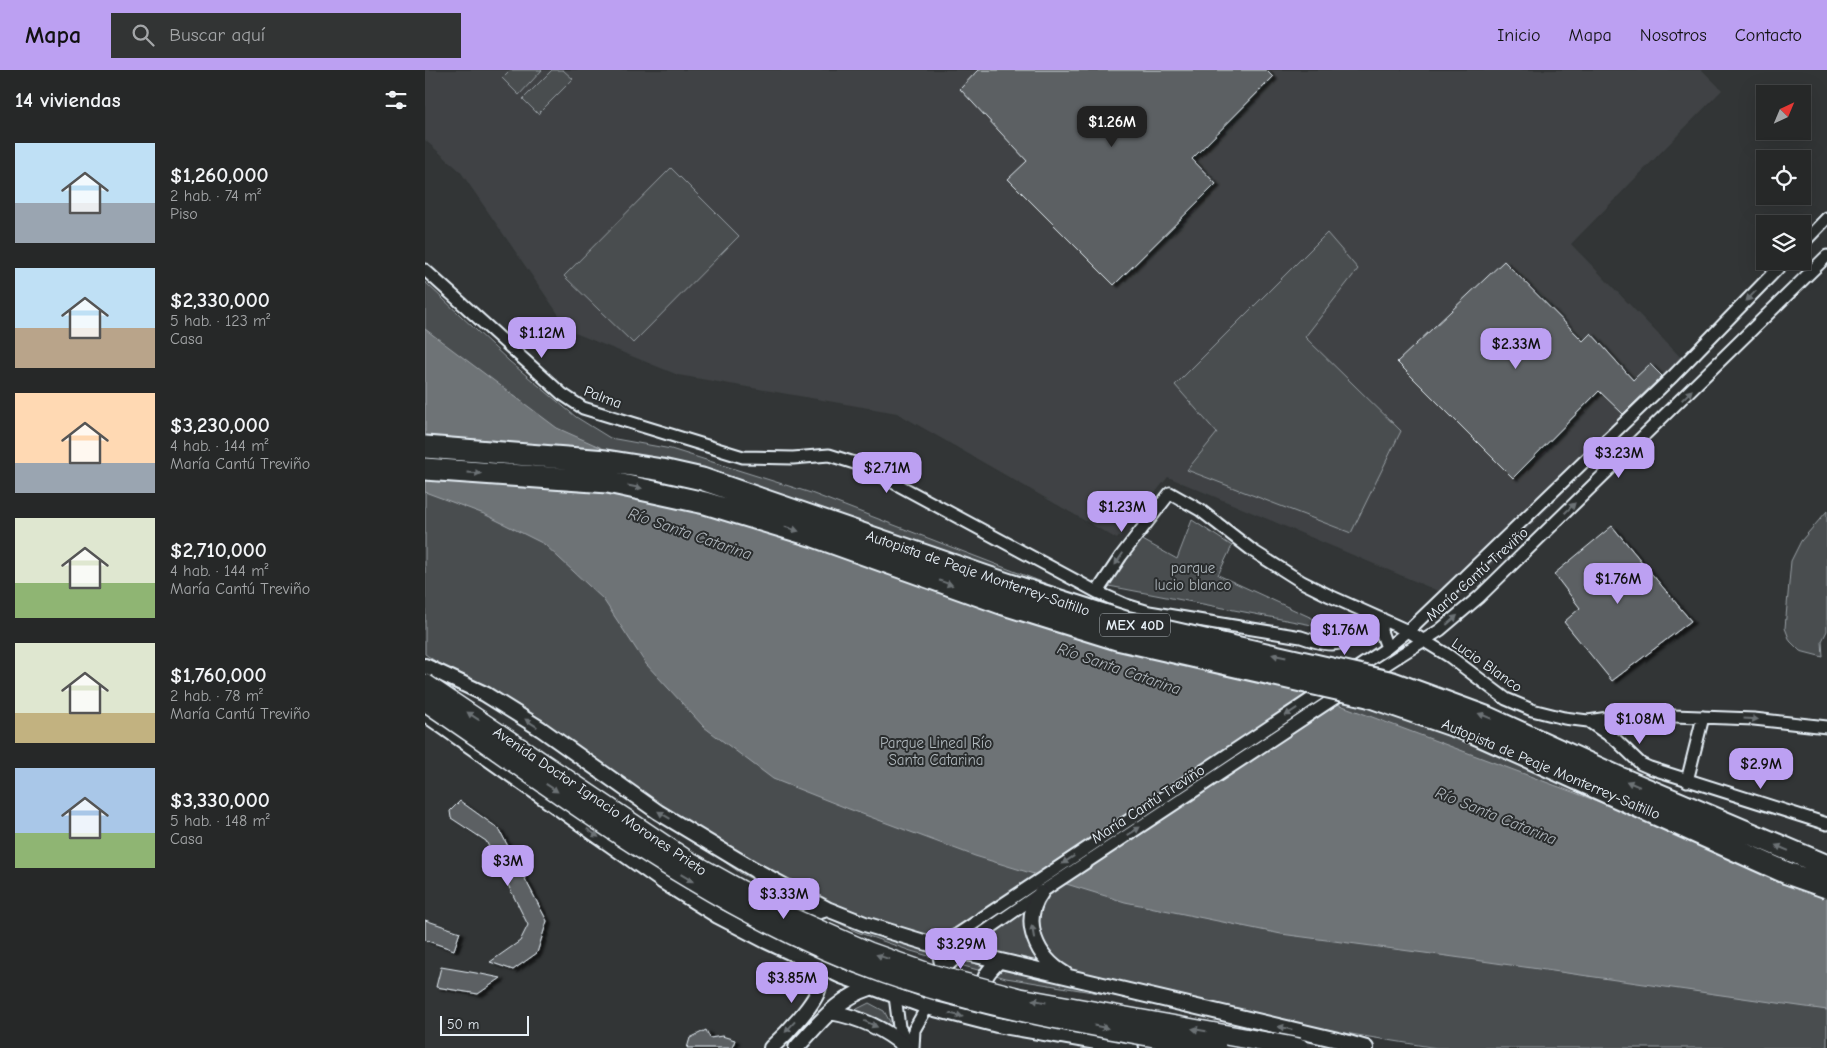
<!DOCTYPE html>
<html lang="es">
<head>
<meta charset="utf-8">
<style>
  :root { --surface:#262828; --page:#323434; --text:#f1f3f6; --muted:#a4a6a8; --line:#424445; --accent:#bca0f2 }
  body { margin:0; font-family:"Comic Neue",sans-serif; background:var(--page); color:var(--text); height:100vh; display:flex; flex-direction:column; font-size:19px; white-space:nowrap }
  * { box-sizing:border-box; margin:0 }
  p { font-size:16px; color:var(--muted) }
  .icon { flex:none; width:28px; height:28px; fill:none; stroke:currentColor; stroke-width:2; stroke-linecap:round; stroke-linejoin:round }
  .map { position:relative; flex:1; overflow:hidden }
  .side { display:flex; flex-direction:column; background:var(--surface); width:425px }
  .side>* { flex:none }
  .needle { width:32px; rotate:44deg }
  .buttons { position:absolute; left:1331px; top:15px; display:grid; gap:10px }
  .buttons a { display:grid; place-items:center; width:55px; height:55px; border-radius:0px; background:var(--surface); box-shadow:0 5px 20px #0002,0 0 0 1px var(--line); font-size:25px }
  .scale { position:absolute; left:15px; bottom:12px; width:89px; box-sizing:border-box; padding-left:5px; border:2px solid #e8f1f8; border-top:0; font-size:14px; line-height:18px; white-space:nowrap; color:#e8f1f8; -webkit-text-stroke:4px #2a2d2e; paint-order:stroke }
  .price { position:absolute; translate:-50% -42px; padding:0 11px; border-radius:10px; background:var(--accent); color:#111; font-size:16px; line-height:32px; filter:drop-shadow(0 1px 2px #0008) }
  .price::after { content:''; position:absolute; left:50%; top:30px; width:15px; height:11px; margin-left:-8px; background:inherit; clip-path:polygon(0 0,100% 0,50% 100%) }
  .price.current { background:#222; color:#fff }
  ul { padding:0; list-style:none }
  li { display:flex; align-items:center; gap:15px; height:125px; padding:0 15px }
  li span { display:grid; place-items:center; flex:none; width:140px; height:100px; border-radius:0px; color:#555 }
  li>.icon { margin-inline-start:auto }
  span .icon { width:60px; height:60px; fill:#fffc; stroke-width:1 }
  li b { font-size:21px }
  h2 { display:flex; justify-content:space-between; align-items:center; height:60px; padding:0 15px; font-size:21px }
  header { display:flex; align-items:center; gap:30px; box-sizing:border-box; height:70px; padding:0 25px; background:var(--accent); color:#111 }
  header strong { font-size:24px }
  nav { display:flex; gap:28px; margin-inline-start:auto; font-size:18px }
  .search { width:350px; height:45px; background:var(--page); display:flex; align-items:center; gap:12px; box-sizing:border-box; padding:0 18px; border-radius:0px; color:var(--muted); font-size:19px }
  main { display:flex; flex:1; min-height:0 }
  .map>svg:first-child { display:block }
  .built { fill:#3f4244 }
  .green { fill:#494d4f; stroke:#989fa4 }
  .water { fill:#6e7376; stroke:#9fa5aa }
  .building { fill:#5c6063; stroke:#e8f1f8; filter:url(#shadow) }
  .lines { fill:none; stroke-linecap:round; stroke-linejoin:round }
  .minor-casing { stroke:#e8f1f8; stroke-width:15 }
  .tertiary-casing { stroke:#e8f1f8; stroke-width:18 }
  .minor { stroke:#2a2d2e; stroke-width:11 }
  .tertiary { stroke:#2a2d2e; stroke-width:14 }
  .primary-bridge-casing { stroke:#e8f1f8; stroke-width:22; stroke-linecap:butt }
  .motorway-bridge-casing { stroke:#e8f1f8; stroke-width:25; stroke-linecap:butt }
  .primary-bridge { stroke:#2a2d2e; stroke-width:19 }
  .motorway-bridge { stroke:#2a2d2e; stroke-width:21 }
  .oneway { fill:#6c7275 }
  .labels { text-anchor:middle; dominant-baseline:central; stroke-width:4; stroke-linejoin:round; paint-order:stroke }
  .shield { fill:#2a2d2e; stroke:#afb6bb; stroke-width:1 }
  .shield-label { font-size:14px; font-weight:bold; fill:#e8f1f8 }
  .street-label { font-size:15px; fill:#e8f1f8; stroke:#2a2d2e }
  .park-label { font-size:15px; fill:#b0b8bd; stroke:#2a2d2e }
  .water-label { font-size:16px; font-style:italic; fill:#b1b8be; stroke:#2a2d2e }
</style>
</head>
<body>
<header>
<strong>Mapa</strong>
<div class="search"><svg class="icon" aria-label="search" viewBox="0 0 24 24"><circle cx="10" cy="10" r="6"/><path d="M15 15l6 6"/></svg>Buscar aquí</div>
<nav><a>Inicio</a><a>Mapa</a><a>Nosotros</a><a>Contacto</a></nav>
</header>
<main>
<section class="side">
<h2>14 viviendas<svg class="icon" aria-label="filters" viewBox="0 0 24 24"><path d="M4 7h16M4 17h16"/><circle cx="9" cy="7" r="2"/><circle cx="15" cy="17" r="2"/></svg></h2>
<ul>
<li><span style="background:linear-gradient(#bfe0f5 60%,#9aa5b1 0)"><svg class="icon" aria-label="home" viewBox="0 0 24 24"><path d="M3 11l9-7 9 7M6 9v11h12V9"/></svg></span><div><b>$1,260,000</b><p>2 hab. · 74 m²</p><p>Piso</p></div></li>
<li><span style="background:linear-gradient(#bfe0f5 60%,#b9a48a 0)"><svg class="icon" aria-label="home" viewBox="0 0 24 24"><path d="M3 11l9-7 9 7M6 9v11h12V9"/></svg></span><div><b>$2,330,000</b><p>5 hab. · 123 m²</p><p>Casa</p></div></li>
<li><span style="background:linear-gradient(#ffd9b3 70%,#9aa5b1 0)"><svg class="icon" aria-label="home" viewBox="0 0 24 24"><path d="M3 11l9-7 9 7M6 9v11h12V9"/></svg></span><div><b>$3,230,000</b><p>4 hab. · 144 m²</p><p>María Cantú Treviño</p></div></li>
<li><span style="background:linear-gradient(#dfe7d0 65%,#8fb573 0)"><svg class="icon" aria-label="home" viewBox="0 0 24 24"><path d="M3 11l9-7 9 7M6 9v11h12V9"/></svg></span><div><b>$2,710,000</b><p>4 hab. · 144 m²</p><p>María Cantú Treviño</p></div></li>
<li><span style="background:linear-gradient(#dfe7d0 70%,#c2b280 0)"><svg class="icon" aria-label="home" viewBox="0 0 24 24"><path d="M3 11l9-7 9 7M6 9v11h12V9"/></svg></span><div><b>$1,760,000</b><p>2 hab. · 78 m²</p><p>María Cantú Treviño</p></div></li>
<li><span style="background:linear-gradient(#a9c7e8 65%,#8fb573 0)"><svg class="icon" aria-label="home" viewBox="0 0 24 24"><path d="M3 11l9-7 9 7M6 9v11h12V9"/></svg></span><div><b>$3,330,000</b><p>5 hab. · 148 m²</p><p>Casa</p></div></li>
</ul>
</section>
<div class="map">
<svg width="1402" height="978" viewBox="0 0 1402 978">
  <defs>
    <filter id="shadow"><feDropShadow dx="4.5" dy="2.5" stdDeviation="1" flood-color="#0009"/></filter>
  </defs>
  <rect width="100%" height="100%" fill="#323536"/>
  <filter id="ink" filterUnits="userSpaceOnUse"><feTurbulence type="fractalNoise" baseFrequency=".02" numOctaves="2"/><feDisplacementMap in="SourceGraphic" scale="10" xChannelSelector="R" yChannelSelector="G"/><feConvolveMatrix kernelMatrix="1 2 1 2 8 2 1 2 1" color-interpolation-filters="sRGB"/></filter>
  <g filter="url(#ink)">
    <path class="built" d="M 0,0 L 1277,0 L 1297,20 L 1146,174 L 1265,297 L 1032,529 L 743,407 L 692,469 L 472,343 L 253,305 L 145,261 L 35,101 L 0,70 Z"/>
    <path class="green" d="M 85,0 L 117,0 L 94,25 L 77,8 Z
      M 127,0 L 138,0 L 148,9 L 113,44 L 98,29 Z
      M 246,98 L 314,166 L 208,273 L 139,206 Z
      M 902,163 L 933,199 L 880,267 L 976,361 L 926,463 L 762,400 L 792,363 L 750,315 Z
      M 0,212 L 84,291 L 126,326 L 151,347 L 185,368 L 246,379 L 386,423 L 674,534 L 1002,613 L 1145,674 L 1336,762 L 1402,784 L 1402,978 L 1012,978 L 581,908 L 486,881 L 432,862 L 317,804 L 0,584 Z
      M 1402,441 L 1402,561 L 1397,571 L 1398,587 L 1375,581 L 1365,571 L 1360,558 L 1366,491 L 1376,471 Z
      M 767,450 L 807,476 L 793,505 L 913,560 L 684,516 L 716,469 L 752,489 Z
      M 444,933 L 459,941 L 471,963 L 428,943 L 432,939 Z"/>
    <path class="water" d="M 0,259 L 132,358 L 363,461 L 899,629 L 1257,763 L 1383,797 L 1402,807 L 1402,940 L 1022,886 L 856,864 L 700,832 L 550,786 L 424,739 L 348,709 L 279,657 L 221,594 L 178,529 L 119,474 L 59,444 L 0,422 Z"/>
    <path class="building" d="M 553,0 L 841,0 L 848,7 L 767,89 L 791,114 L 689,215 L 583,109 L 602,91 L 535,19 Z
      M 1079,191 L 1158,271 L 1166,263 L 1208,310 L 1225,294 L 1237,306 L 1198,344 L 1174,321 L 1088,408 L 972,292 Z
      M 1187,456 L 1266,551 L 1187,611 L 1139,552 L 1155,538 L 1129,504 Z
      M 35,731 L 74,759 L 122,851 L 112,883 L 88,900 L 65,892 L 95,871 L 103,855 L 61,771 L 26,748 L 25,741 Z
      M 0,850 L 35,862 L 29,880 L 0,870 Z
      M 16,897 L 51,903 L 76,908 L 53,924 L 11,917 Z
      M 281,960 L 285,968 L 297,966 L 310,970 L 307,978 L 262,978 L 265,968 Z"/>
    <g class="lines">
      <defs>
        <path id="minor" d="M 1378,173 L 1402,148
          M 0,200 L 137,324 L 158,338 L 318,387 L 368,388 L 404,385 L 436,395 L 672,522 L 701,535 L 724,542 L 876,567 C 916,581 921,574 951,547
          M 672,522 L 696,486 L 745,423 L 775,440 L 828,481 L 877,512 L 905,526 L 983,561 L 1024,586 L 1081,629 L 1107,640 L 1139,648 L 1163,651 L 1203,645 L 1222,645 L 1329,649 L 1402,657
          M 957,549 L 956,561 L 962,578
          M 926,602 L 962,578 L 983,561 L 1248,306 L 1360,191
          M 941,607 L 1015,560 L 1054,527 L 1402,186
          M 1163,651 L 1191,670 L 1216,694 L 1225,698 L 1402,754
          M 1262,711 L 1278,647
          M 517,901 L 512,876 L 533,864 L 904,617
          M 470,926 L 474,957 L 485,978
          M 488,978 L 489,960 L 502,937 L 517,901 L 558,863 L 624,817 L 919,622"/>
        <path id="tertiary" d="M 0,596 L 60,624 L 116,659 L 233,742 L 328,799 L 385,830 L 402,839 L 440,854 L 512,876 L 917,971 L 941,978
          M 0,644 L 237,811 L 293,846 L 341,871 L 416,906 L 502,937 L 572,955 L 706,978
          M 331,801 C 344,813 342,827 332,839
          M 616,823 C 595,852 612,888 640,904
          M 371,859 C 377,845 389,843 402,839
          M 558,927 C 556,911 562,901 574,891
          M 405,942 C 434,947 460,959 482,978
          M 346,978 C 358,967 396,929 394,914 C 393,905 386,898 381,891
          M 371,978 C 395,953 411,929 445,918"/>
      </defs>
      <use href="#minor" class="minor-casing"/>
      <use href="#tertiary" class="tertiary-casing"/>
      <use href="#minor" class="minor"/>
      <use href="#tertiary" class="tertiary"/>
      <defs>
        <path id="primary-bridge" d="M 0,614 L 260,789 L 360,845 L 444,882 L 506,904 L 595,928 L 874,978
          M 0,631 C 148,731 291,844 461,904 C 568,941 680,958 791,978"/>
        <path id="motorway-bridge" d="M 0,377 L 181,391 L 237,400 L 277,409 L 579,513 L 700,552 L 968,613 L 1061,647 L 1197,709 L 1402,796
          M 0,399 L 183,412 L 280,433 L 389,466 L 579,534 L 692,569 L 943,626 L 1050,663 L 1362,803 L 1402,817"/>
      </defs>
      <use href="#primary-bridge" class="primary-bridge-casing"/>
      <use href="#motorway-bridge" class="motorway-bridge-casing"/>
      <use href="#primary-bridge" class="primary-bridge"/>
      <use href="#motorway-bridge" class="motorway-bridge"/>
    </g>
    <defs><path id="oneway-solid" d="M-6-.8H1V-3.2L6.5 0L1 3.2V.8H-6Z" transform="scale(1.25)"/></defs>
    <g class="oneway">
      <use href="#oneway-solid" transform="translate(1326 226) rotate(134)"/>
      <use href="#oneway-solid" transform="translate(1262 325) rotate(-45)"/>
      <use href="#oneway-solid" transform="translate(49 403) rotate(4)"/>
      <use href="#oneway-solid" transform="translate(210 417) rotate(11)"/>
      <use href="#oneway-solid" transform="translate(1145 438) rotate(-44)"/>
      <use href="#oneway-solid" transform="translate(367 459) rotate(17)"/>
      <use href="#oneway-solid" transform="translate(694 489) rotate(124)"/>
      <use href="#oneway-solid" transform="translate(521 513) rotate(20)"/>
      <use href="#oneway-solid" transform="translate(1027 550) rotate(-41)"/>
      <use href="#oneway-solid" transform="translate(854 586) rotate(-168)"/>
      <use href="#oneway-solid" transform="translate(866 642) rotate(146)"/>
      <use href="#oneway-solid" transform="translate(48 646) rotate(-146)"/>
      <use href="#oneway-solid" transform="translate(1060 646) rotate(-158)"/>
      <use href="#oneway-solid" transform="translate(1326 649) rotate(4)"/>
      <use href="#oneway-solid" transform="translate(106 653) rotate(-147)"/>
      <use href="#oneway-solid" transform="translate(1208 714) rotate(-157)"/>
      <use href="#oneway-solid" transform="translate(127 718) rotate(34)"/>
      <use href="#oneway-solid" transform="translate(239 745) rotate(-149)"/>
      <use href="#oneway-solid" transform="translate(709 761) rotate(-33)"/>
      <use href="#oneway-solid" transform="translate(168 763) rotate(35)"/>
      <use href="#oneway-solid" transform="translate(1357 778) rotate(-157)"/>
      <use href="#oneway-solid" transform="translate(643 790) rotate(146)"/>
      <use href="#oneway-solid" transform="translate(262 808) rotate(31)"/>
      <use href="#oneway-solid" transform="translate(608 862) rotate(-100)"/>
      <use href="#oneway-solid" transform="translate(458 887) rotate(-161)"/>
      <use href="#oneway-solid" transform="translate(614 931) rotate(-169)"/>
      <use href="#oneway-solid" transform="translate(531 945) rotate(14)"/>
      <use href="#oneway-solid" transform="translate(446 954) rotate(25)"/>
      <use href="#oneway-solid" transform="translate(365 957) rotate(132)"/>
      <use href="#oneway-solid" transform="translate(676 957) rotate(11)"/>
      <use href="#oneway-solid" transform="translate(860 958) rotate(-167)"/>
      <use href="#oneway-solid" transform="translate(774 960) rotate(-170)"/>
    </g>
  </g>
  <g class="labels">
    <rect class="shield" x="675" y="543.5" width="70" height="23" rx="4"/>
    <g class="shield-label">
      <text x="710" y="555">MEX 40D</text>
    </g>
    <g class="street-label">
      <text transform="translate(178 327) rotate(21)">Palma</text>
      <text transform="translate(553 503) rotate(19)">Autopista de Peaje Monterrey-Saltillo</text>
      <text transform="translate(1052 504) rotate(-42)">María Cantú Treviño</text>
      <text transform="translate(1062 595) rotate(35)">Lucio Blanco</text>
      <text transform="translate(1126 699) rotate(23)">Autopista de Peaje Monterrey-Saltillo</text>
      <text transform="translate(175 731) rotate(34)">Avenida Doctor Ignacio Morones Prieto</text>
      <text transform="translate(723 734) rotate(-33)">María Cantú Treviño</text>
    </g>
    <g class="park-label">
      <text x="768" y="498">parque<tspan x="768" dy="17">lucio blanco</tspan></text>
      <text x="511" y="673">Parque Lineal Río<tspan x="511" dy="17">Santa Catarina</tspan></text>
    </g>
    <g class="water-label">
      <text transform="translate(265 464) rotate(19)">Río Santa Catarina</text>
      <text transform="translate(694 599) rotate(19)">Río Santa Catarina</text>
      <text transform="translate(1071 746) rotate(22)">Río Santa Catarina</text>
    </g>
  </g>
</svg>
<div class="buttons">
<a><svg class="needle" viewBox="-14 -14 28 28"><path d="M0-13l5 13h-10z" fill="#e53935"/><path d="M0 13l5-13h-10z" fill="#a4a6a8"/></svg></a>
<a><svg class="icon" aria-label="locate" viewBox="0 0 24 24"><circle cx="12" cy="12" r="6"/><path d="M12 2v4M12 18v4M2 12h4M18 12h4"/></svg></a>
<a><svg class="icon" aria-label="layers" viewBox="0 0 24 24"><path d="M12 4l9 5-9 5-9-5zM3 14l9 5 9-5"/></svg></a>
</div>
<div class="scale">50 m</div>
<b class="price current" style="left:687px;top:78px">$1.26M</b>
<b class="price" style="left:117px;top:289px">$1.12M</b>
<b class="price" style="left:1091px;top:300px">$2.33M</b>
<b class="price" style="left:1194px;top:409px">$3.23M</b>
<b class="price" style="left:462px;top:424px">$2.71M</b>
<b class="price" style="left:697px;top:463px">$1.23M</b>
<b class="price" style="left:1193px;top:535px">$1.76M</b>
<b class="price" style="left:920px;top:586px">$1.76M</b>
<b class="price" style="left:1215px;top:675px">$1.08M</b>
<b class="price" style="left:1336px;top:720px">$2.9M</b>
<b class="price" style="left:83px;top:817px">$3M</b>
<b class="price" style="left:359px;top:850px">$3.33M</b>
<b class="price" style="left:536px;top:900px">$3.29M</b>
<b class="price" style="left:367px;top:934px">$3.85M</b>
</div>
</main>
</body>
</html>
